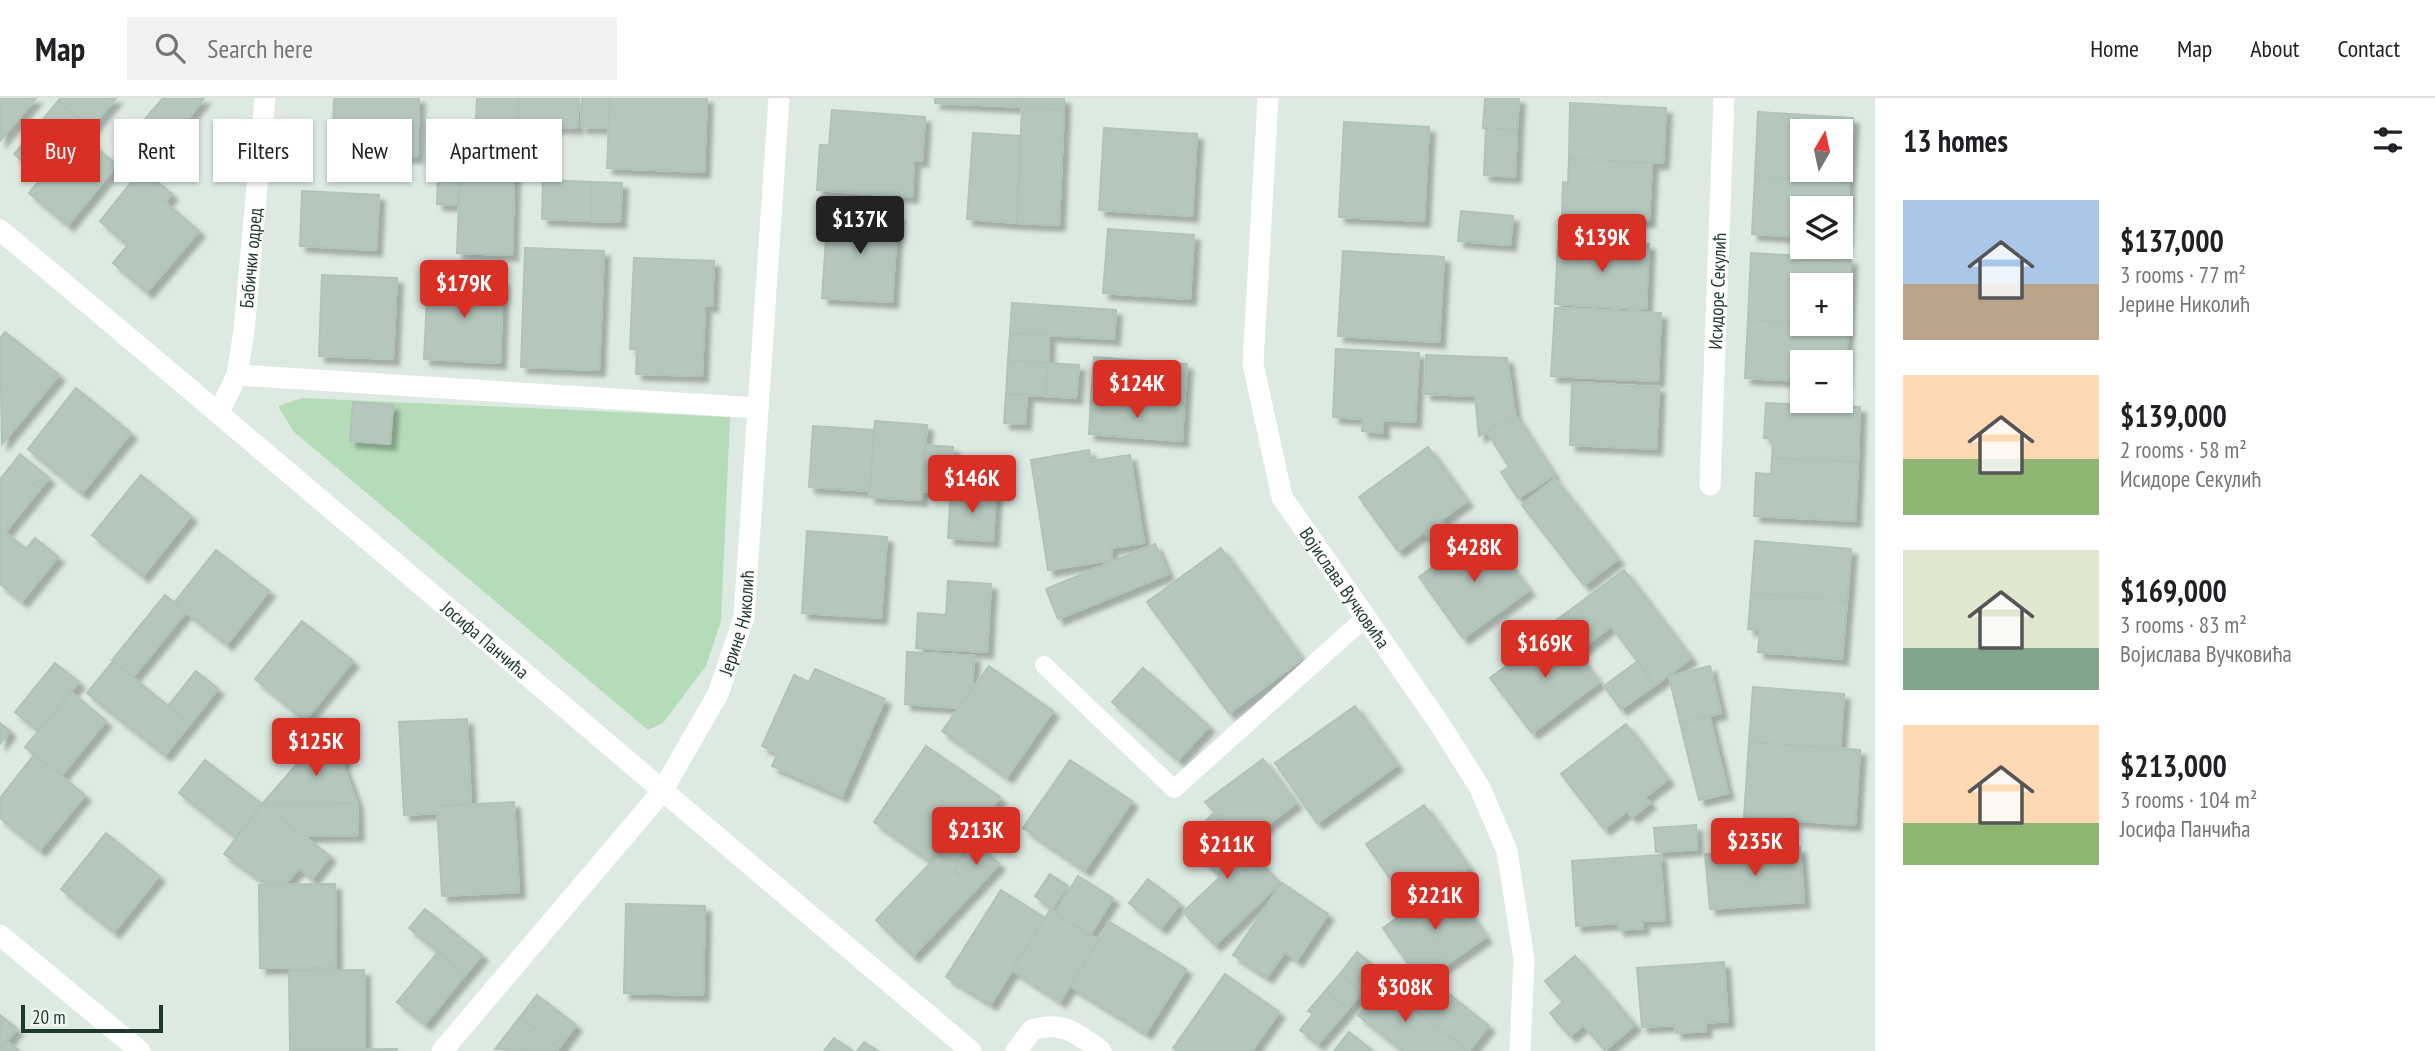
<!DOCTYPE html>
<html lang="en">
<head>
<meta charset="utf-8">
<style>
  :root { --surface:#fff; --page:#f2f2f2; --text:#202124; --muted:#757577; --line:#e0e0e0; --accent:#d93025 }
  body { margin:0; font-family:"PT Sans Narrow",sans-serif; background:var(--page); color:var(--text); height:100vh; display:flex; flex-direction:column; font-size:26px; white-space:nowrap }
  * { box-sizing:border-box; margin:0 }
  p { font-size:23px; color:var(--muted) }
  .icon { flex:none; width:38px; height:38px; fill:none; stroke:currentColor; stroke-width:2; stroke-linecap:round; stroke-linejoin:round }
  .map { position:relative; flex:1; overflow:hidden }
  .side { display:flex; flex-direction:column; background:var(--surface); width:560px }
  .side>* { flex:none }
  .guide { position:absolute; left:21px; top:21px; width:665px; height:63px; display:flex; gap:14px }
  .needle { width:46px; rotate:9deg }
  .buttons { position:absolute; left:1790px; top:21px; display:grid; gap:14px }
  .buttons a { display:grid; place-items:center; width:63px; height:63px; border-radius:0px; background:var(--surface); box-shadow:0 2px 5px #0004; font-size:35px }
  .scale { position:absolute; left:21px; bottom:18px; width:142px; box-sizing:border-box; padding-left:7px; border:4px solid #1e392e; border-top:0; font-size:19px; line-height:24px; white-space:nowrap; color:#1e392e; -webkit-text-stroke:5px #edf6f0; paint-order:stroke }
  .price { position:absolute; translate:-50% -60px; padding:0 16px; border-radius:7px; background:var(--accent); color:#fff; font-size:23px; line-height:46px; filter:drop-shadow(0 2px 4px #0008) }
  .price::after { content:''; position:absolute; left:50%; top:42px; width:21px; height:16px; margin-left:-10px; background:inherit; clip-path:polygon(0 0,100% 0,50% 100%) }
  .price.on { background:#222; color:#fff }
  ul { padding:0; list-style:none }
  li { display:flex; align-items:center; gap:21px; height:175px; padding:0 28px }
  li span { display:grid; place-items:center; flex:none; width:196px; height:140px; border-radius:0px; color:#555 }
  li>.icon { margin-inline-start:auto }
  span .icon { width:84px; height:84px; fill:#fffc; stroke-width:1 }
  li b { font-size:30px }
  h2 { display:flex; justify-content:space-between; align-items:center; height:84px; padding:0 28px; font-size:30px }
  .tag { padding:0 24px; border-radius:0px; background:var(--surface); box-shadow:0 2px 5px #0004; font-size:24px; line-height:63px }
  .tag.on { background:var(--accent); color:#fff }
  header { display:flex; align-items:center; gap:42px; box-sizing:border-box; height:98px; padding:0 35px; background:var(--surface); border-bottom:2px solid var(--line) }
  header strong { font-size:33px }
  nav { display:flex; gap:38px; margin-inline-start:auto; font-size:24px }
  .search { width:490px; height:63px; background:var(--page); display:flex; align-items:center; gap:18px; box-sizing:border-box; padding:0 24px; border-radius:0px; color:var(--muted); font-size:26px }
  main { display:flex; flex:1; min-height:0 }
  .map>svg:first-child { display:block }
  .green { fill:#b4dcb9 }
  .building { fill:#b5c7bd; stroke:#afc3b8; stroke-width:2; fill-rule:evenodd; filter:url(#shadow) }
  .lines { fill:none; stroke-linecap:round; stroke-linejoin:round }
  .service { stroke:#fff; stroke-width:18 }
  .minor { stroke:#fff; stroke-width:21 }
  .tertiary { stroke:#fff; stroke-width:21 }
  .labels { text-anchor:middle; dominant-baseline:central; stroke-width:7; stroke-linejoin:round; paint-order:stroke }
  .street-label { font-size:19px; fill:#1e392e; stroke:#edf6f0 }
</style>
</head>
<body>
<header>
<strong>Map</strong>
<div class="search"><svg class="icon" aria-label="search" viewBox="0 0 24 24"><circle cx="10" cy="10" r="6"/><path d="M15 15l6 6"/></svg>Search here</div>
<nav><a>Home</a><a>Map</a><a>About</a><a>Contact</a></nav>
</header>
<main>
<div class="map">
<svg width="1875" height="953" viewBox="0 0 1875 953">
  <defs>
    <filter id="shadow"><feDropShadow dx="6" dy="6" stdDeviation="2" flood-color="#0004"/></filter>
  </defs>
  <rect width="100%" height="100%" fill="#ddeae2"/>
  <path class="green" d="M 303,300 L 730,319 L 721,523 L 706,568 L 663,625 L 648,632 L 293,333 L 278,308 Z"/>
  <path class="building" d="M 0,0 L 36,0 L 0,43 Z
    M 61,0 L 116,0 L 90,31 L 58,3 Z
    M 163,0 L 204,0 L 171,43 L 145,21 Z
    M 334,0 L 419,0 L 417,59 L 332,55 Z
    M 477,0 L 519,0 L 514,82 L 473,80 Z
    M 519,0 L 579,0 L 577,30 L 517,27 Z
    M 582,0 L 610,0 L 608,30 L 581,29 Z
    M 610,0 L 707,0 L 704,74 L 607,70 Z
    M 935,0 L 959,0 L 959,6 L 935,5 Z
    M 959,0 L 1022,0 L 1022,9 L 959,6 Z
    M 1022,0 L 1064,0 L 1064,12 L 1022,9 Z
    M 1485,0 L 1519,0 L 1517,32 L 1483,30 Z
    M 58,3 L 86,27 L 79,36 L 117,67 L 68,127 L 29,95 L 42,79 L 14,56 Z
    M 1570,5 L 1666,10 L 1663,65 L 1569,61 Z
    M 1022,9 L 1064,12 L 1059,127 L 1017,125 Z
    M 832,12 L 925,19 L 922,63 L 914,62 L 912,99 L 817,92 L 820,47 L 829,47 Z
    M 1758,14 L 1853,20 L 1849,84 L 1755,78 ZM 1802,33 L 1841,33 L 1841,72 L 1802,72 Z
    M 1344,24 L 1429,29 L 1424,123 L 1339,119 Z
    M 1104,30 L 1197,36 L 1192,118 L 1099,112 Z
    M 1486,30 L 1517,32 L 1515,79 L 1484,77 Z
    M 973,35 L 1021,38 L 1017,125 L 967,121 Z
    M 1569,61 L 1652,65 L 1649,123 L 1562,119 L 1563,84 L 1568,85 Z
    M 142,71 L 172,96 L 165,104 L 199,133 L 147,194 L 113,165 L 128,147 L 100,123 Z
    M 438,78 L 460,80 L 458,107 L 437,106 Z
    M 1755,78 L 1849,84 L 1846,142 L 1841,142 L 1841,110 L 1802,110 L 1802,139 L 1752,136 Z
    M 460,80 L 514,82 L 512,157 L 457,155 Z
    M 543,82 L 592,84 L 591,123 L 542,121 Z
    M 592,84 L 622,85 L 620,124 L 591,123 Z
    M 302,93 L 379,97 L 376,152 L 300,148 Z
    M 828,111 L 898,116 L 892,204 L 822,200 Z
    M 1461,113 L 1513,118 L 1510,147 L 1458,143 Z
    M 1108,131 L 1194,137 L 1190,201 L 1103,195 Z
    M 1558,142 L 1649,146 L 1646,211 L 1555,206 Z
    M 525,150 L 604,153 L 599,272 L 521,269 Z
    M 1343,153 L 1444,159 L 1439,244 L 1338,238 Z
    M 1751,155 L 1851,161 L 1848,227 L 1823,226 L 1841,226 L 1841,187 L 1802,187 L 1802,225 L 1748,222 Z
    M 634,160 L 714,163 L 712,208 L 705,207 L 702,278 L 636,276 L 637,251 L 630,251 Z
    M 322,177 L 397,180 L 393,261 L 319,258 Z
    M 428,179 L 503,183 L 500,265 L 424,261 Z
    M 1012,205 L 1116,212 L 1114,241 L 1010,235 Z
    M 1555,210 L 1661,215 L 1658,283 L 1551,278 Z
    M 1748,222 L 1848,227 L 1845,285 L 1841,285 L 1841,264 L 1802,264 L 1802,283 L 1745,280 Z
    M 5,234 L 59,277 L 2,346 L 0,240 Z
    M 1010,235 L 1049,237 L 1048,265 L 1008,262 Z
    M 1336,251 L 1419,255 L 1415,324 L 1383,322 L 1383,335 L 1362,333 L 1363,321 L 1333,319 Z
    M 1426,257 L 1507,260 L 1515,317 L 1479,338 L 1475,298 L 1425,296 Z
    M 1094,259 L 1187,266 L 1184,307 L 1091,300 Z
    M 1008,262 L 1048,265 L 1045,298 L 1006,296 Z
    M 1048,265 L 1079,267 L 1076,300 L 1045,298 Z
    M 1572,285 L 1659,289 L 1656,351 L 1570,347 Z
    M 76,290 L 131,335 L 82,395 L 28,351 Z
    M 1006,296 L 1027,296 L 1025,326 L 1004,325 Z
    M 1091,300 L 1184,307 L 1182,343 L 1089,336 Z
    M 353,304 L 393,307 L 390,346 L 350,343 Z
    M 1766,305 L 1860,309 L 1858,364 L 1772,360 L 1773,341 L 1764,340 Z
    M 1515,317 L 1554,377 L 1518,400 L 1501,374 L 1509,369 L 1487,334 Z
    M 875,323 L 927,327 L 921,402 L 869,399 Z
    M 813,328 L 874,332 L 870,393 L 809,389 Z
    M 925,347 L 953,349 L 950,395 L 922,393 Z
    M 1428,349 L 1467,403 L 1441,422 L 1451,433 L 1433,447 L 1424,434 L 1398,453 L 1359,399 Z
    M 1089,352 L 1091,363 L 1130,357 L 1144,445 L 1111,450 L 1112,462 L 1048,472 L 1031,362 Z
    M 20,356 L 49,380 L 40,391 L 11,368 Z
    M 1772,360 L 1858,364 L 1855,423 L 1754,418 L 1756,375 L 1771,376 Z
    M 956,366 L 998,370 L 996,394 L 954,391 Z
    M 11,368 L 40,391 L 5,434 L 26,451 L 35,440 L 58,459 L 22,503 L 0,486 L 0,381 Z
    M 141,377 L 191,418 L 143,478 L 92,437 Z
    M 1555,381 L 1618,461 L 1584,487 L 1522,407 Z
    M 951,391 L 996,394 L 993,443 L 948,440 Z
    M 1484,432 L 1529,492 L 1463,540 L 1419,479 Z
    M 807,433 L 887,439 L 881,520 L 802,515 Z
    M 1755,443 L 1851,451 L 1847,503 L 1751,495 Z
    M 1155,446 L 1168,476 L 1058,521 L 1046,491 Z
    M 1221,450 L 1302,561 L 1229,615 L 1147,504 Z
    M 216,452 L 269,493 L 227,546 L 174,505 Z
    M 1624,472 L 1691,560 L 1655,587 L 1611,528 L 1588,546 L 1566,515 Z
    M 948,483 L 991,486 L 987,554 L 916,550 L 918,515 L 946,517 Z
    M 1751,495 L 1847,503 L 1842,561 L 1758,554 L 1760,532 L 1748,531 Z
    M 165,497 L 186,514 L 133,579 L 112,562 Z
    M 1566,515 L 1588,546 L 1577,554 L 1554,524 Z
    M 302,523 L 353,563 L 305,622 L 255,581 Z
    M 1558,529 L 1599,584 L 1532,635 L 1490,580 Z
    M 907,554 L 974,558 L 972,591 L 959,610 L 905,606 Z
    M 113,563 L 190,626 L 165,657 L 87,595 Z
    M 1638,563 L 1655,587 L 1621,611 L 1604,588 Z
    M 55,565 L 79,584 L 39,633 L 15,614 Z
    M 989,568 L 1053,613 L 1007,679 L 942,633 Z
    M 1710,568 L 1721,615 L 1680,625 L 1669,578 Z
    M 1143,570 L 1209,628 L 1178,662 L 1112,604 Z
    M 815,571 L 885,601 L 842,698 L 772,668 L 778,655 L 762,648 L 794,577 L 809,584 Z
    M 196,573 L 218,591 L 190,626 L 168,608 Z
    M 1753,589 L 1844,596 L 1840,651 L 1749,644 Z
    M 71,594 L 106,623 L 61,678 L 25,649 Z
    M 1355,608 L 1397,667 L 1317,725 L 1275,665 Z
    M 1709,617 L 1728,695 L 1699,702 L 1680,625 Z
    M 467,621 L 471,706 L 437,708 L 438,715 L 404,717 L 399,624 Z
    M 0,625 L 10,633 L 0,646 Z
    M 1626,626 L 1668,681 L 1645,699 L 1650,705 L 1632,719 L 1627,713 L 1604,731 L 1561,676 Z
    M 323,636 L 345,654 L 343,667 L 357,705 L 262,706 Z
    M 1749,644 L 1860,652 L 1855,727 L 1744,719 Z
    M 926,648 L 1000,699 L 955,765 L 937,752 L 930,763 L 874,724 Z
    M 34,657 L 85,697 L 40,752 L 0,720 L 0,700 Z
    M 1263,661 L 1296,705 L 1243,745 L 1205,704 Z
    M 205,662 L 262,706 L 236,739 L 179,695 Z
    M 1070,662 L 1132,703 L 1085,772 L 1023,730 Z
    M 514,704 L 519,794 L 442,798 L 437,708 Z
    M 357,705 L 358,737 L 304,738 L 262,706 Z
    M 262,706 L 330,758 L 312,781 L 299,770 L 286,785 L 265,785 L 224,756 Z
    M 1424,707 L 1469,770 L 1411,810 L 1366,746 Z
    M 1213,716 L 1280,785 L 1215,847 L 1183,814 L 1220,779 L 1185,743 Z
    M 1696,727 L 1697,751 L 1656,754 L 1654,730 Z
    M 106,735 L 159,778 L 114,834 L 61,791 Z
    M 977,745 L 999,766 L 975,792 L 952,771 Z
    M 1800,749 L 1804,804 L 1710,811 L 1705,756 Z
    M 938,757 L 975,792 L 913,858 L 876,822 Z
    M 1660,757 L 1665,822 L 1642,823 L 1643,830 L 1618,832 L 1618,825 L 1576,828 L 1572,763 Z
    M 1050,776 L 1068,788 L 1052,811 L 1035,798 Z
    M 1078,778 L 1113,800 L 1090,837 L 1055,815 Z
    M 1148,781 L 1180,806 L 1161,830 L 1129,805 Z
    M 1448,784 L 1486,839 L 1421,884 L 1383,830 Z
    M 1282,785 L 1328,816 L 1297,862 L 1285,854 L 1267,879 L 1233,857 Z
    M 335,786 L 336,869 L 260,870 L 259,787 Z
    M 1001,792 L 1045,820 L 991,906 L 946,879 Z
    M 626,806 L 705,808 L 703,897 L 624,895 Z
    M 425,811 L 482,857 L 466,876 L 409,830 Z
    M 1050,812 L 1099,842 L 1060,903 L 1012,872 Z
    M 1110,824 L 1186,871 L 1146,935 L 1070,888 Z
    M 438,854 L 466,876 L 425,926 L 397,904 Z
    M 1357,854 L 1380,873 L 1362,894 L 1340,876 Z
    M 1575,858 L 1635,927 L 1605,952 L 1583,927 L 1570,938 L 1550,915 L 1563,904 L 1545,883 Z
    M 1724,864 L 1728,923 L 1705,925 L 1706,933 L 1676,935 L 1675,927 L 1642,929 L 1637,870 Z
    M 364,872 L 365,951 L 290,952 L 289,873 Z
    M 1225,876 L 1279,914 L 1252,953 L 1177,953 L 1173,950 Z
    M 1340,876 L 1362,894 L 1348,911 L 1326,892 Z
    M 1430,881 L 1489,928 L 1469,953 L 1410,907 Z
    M 1383,885 L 1410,907 L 1468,953 L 1403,953 L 1358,917 Z
    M 1326,892 L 1348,911 L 1318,946 L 1300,932 L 1313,916 L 1308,913 Z
    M 537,897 L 576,927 L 559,950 L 520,919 Z
    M 0,917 L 17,931 L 0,951 Z
    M 520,919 L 559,950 L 556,953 L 495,951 Z
    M 1349,934 L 1373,953 L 1334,953 Z
    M 834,940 L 853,953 L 824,953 Z
    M 7,943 L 19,953 L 0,953 Z
    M 864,944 L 878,953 L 857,953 Z
    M 397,951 L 396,953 L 290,953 L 290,952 Z"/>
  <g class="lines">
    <path class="service" d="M 1044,567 L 1174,691 L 1366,519"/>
    <g class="minor">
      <path id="s1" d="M 1268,0 L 1253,266 L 1282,399 L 1439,625 L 1480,690 L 1507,753 L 1524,861 L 1520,953"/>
      <path id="s2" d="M 0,132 C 326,403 646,681 971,953"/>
      <path d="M 237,277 L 758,310"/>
      <path id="s3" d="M 219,314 L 237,277 L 244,233 L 265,0"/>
      <path id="s4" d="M 1710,387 L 1724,0"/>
      <path id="s5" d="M 442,953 L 661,695 L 718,596 L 744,519 L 779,0"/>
      <path d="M 1016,953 L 1032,932 C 1062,922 1078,936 1101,953"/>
    </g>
    <path class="tertiary" d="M 0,837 L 140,953"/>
  </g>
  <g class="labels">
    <g class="street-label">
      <text stroke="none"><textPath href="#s3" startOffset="159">Бабички одред</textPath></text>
      <text stroke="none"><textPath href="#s4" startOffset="194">Исидоре Секулић</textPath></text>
      <text stroke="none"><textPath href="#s1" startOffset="513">Војислава Вучковића</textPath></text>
      <text stroke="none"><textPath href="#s5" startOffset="527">Јерине Николић</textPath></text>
      <text stroke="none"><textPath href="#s2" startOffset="635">Јосифа Панчића</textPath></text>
    </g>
  </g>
</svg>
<div class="buttons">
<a><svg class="needle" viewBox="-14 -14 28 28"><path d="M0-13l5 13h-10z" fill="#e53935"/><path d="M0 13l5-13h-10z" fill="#757577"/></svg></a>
<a><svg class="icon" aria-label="layers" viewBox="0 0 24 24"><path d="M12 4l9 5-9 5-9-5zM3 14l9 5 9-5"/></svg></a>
<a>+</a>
<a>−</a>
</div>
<div class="scale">20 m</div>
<b class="price on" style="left:860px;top:158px">$137K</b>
<b class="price" style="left:1602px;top:176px">$139K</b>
<b class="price" style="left:464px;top:222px">$179K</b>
<b class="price" style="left:1137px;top:322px">$124K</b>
<b class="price" style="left:972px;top:417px">$146K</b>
<b class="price" style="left:1474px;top:486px">$428K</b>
<b class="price" style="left:1545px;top:582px">$169K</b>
<b class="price" style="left:316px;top:680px">$125K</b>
<b class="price" style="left:976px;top:769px">$213K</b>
<b class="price" style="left:1755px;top:780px">$235K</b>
<b class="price" style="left:1227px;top:783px">$211K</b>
<b class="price" style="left:1435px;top:834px">$221K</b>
<b class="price" style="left:1405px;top:926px">$308K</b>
<div class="guide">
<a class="tag on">Buy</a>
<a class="tag">Rent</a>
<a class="tag">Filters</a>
<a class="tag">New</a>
<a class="tag">Apartment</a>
</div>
</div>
<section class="side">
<h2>13 homes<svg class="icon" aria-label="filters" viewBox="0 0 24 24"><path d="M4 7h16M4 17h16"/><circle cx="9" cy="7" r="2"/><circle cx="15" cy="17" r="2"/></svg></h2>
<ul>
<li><span style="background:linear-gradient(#a9c7e8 60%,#b9a48a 0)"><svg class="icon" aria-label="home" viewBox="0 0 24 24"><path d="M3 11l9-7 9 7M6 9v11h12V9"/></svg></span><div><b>$137,000</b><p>3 rooms · 77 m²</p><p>Јерине Николић</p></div></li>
<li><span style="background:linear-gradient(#ffd9b3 60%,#8fb573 0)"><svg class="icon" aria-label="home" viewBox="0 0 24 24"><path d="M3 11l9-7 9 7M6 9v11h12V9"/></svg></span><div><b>$139,000</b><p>2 rooms · 58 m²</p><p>Исидоре Секулић</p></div></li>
<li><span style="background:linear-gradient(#dfe7d0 70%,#7fa58c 0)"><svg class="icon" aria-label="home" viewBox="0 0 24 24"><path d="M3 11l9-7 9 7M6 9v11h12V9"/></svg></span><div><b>$169,000</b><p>3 rooms · 83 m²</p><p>Војислава Вучковића</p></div></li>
<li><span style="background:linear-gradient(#ffd9b3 70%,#8fb573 0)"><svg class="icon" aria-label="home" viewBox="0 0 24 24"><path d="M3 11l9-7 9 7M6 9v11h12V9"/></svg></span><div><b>$213,000</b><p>3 rooms · 104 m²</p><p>Јосифа Панчића</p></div></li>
</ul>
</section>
</main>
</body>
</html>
